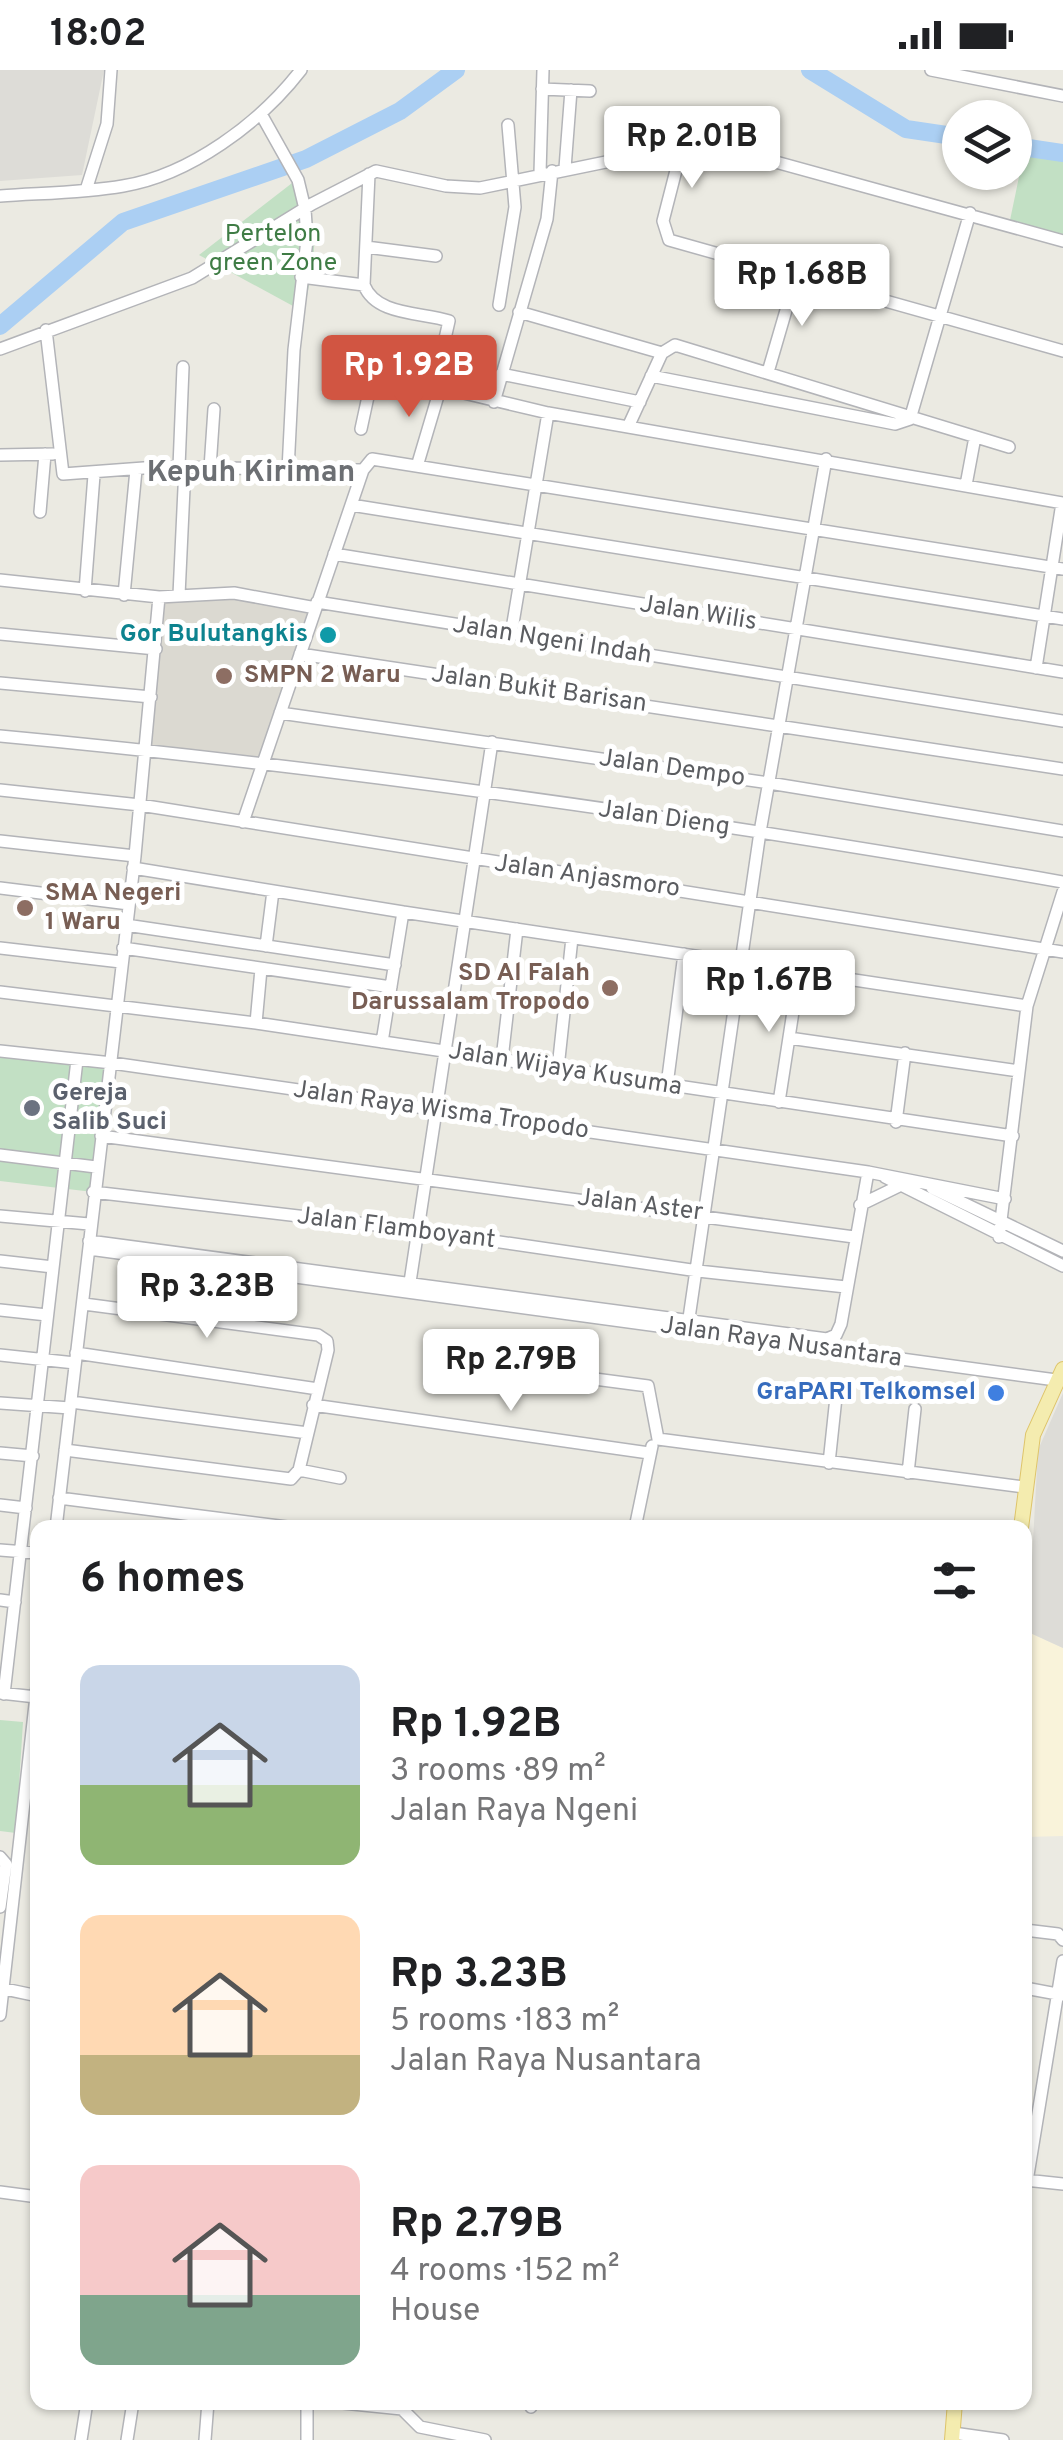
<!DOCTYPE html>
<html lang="en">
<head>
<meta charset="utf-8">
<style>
  :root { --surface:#fff; --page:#f2f2f2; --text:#202124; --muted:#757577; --accent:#d15542 }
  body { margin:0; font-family:Overpass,sans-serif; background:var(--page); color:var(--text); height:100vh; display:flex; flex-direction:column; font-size:38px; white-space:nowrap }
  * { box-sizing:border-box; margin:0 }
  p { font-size:32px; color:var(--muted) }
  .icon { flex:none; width:55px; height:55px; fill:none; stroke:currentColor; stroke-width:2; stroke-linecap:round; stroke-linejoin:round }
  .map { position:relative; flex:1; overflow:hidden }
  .side { position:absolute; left:30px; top:1450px; width:1002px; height:890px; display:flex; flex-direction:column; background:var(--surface); border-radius:20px; box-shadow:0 2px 8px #0004 }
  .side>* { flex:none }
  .fabs { position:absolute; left:942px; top:30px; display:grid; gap:20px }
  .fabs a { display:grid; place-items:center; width:90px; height:90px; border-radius:50%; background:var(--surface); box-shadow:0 2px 8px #0004; font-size:50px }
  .price { position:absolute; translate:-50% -85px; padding:0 22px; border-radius:10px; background:#fff; color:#222; font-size:32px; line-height:65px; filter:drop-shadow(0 2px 5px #0008) }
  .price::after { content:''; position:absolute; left:50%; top:60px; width:30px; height:22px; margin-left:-15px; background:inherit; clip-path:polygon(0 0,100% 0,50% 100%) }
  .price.selected { background:var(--accent); color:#fff }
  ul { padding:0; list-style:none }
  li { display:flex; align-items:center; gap:30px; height:250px; padding:0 50px }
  li span { display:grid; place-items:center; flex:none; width:280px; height:200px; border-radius:20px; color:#555 }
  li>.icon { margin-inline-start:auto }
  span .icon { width:120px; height:120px; fill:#fffc; stroke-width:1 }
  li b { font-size:42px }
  h2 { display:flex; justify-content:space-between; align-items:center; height:120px; padding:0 50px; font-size:42px }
  .status { display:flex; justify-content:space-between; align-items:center; height:70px; padding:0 50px; background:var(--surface); direction:ltr }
  .status svg { height:28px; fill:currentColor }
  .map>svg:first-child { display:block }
  .commercial { fill:#f9f3da }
  .industrial { fill:#dddcd7 }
  .education { fill:#dbd9d1 }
  .green { fill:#c2e0c4 }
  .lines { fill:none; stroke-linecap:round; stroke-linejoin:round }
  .river { stroke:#abcff3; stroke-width:18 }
  .minor-casing { stroke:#b3b4b8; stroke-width:14 }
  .major-casing { stroke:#dec469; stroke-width:16 }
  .minor { stroke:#fff; stroke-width:11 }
  .major { stroke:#f4ecaf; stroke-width:14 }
  .culture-dot { fill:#0f9aa8; stroke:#fff; stroke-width:4 }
  .education-dot { fill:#8d6e63; stroke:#fff; stroke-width:4 }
  .worship-dot { fill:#6b7280; stroke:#fff; stroke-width:4 }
  .shop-dot { fill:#3f7fe0; stroke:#fff; stroke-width:4 }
  .labels { text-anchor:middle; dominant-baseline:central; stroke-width:10; stroke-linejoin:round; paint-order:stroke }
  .park-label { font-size:25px; fill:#3f7c45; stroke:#fff }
  .street-label { font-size:25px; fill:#5b5d61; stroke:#fff }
  .culture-label { font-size:25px; font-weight:bold; fill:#0d838f; stroke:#fff; text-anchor:end }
  .education-label { font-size:25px; font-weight:bold; fill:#785e54; stroke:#fff; text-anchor:start }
  .worship-label { font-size:25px; font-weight:bold; fill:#5b616d; stroke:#fff; text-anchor:start }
  .shop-label { font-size:25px; font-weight:bold; fill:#366cbe; stroke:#fff; text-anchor:end }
  .quarter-label { font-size:30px; font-weight:bold; fill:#6c6f73; stroke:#fff }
</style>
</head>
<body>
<div class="status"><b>18:02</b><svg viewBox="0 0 49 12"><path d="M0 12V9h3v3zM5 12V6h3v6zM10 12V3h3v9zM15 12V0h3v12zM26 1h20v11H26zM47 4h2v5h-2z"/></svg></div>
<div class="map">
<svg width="1063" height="2370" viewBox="0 0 1063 2370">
  <rect width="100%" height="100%" fill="#ebeae2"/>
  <path class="commercial" d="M 1028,1562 L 1063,1578 L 1063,1766 L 1025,1767 Z"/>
  <path class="industrial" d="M 0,0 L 104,0 L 82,105 L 0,111 Z
    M 1063,1323 L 1063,1578 L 1028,1562 L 1038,1380 Z"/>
  <path class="education" d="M 213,523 L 318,542 L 262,690 L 147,680 L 162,529 Z"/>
  <path class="green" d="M 1025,78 L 1063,83 L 1063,171 L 1009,155 Z
    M 296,110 C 325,154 313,193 304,242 L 199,185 Z
    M 0,981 L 112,993 L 93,1122 L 0,1111 Z
    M 0,1650 L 23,1652 L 16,1763 L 0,1761 Z"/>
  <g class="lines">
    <path class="river" d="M 810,0 L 906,59 L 960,67
      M 1015,76 L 1063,83
      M 0,256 L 123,152 L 306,89 L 400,41 L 456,0"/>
    <defs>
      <path id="minor" d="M 931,0 L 1063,26
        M 542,19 L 590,21
        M 261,44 L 298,110 L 305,139 L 307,170 L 294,280 L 288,400
        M 683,73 L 663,151 L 669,170 L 1063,281
        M 565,98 L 571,20
        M 540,103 L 543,0
        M 369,104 L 364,215 C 376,246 422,242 449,251 L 434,317
        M 86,120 L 107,54 L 111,0
        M 0,126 C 41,123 83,123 123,116 C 190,105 260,53 301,0
        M 366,177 L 436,186
        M 301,207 L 364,215
        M 499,235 L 515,137 L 508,55
        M 519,242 L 662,283
        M 46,260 L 63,404 L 157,397 L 363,400
        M 0,279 L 192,208 L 312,134 L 376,101 L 446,116 L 480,118 L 703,72 L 1063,171
        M 768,302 L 796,206
        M 501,304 L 640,332
        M 651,306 L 895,354 L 910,349
        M 358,308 L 426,314 L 548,343 L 1063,433
        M 494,332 L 547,149 L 552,101
        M 910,349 L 970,143
        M 628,357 L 662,283 L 675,275 L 1009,377
        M 361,359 L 372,308
        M 0,385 L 53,384
        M 418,393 L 440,319
        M 179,397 L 183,297
        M 210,398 L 214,339
        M 966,415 L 975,367
        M 351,435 L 1063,549
        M 40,442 L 45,384
        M 334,484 L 1063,602
        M 0,510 L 159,527 L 234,523 L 316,538
        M 85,521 L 94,405
        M 124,525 L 136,400
        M 179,525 L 185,397
        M 317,532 L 1063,651
        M 0,564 L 156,579
        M 511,565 L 548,343
        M 300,584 L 1063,699
        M 1036,598 L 1062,433
        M 0,613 L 151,627
        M 280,643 L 769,713 L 1063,761
        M 0,666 C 356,699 711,751 1063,812
        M 0,720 L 140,735 L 1063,882
        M 243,752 L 363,400 L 372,389 L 1063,499
        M 0,771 L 135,786
        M 133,798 L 403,842 L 382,972
        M 0,818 L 129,834
        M 403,842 L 1027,936
        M 126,855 L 395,895
        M 266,876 L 273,821
        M 0,878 L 121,892
        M 123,878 L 391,917
        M 0,922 L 256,953 L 1013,1066
        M 256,953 L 261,899
        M 789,968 L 1019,1001
        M 0,981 L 112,993 L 868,1102 L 1005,1129
        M 502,989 L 517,859
        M 558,998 L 572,868
        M 667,1015 L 684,884
        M 779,1032 L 799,903
        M 896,1052 L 905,983
        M 101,1066 L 854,1167
        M 0,1085 L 96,1097
        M 885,1107 L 1063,1196
        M 932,1118 L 1063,1181
        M 93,1122 L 418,1160 L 698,1201 L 846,1217
        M 860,1135 L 899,1116
        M 0,1146 L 89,1154
        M 999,1167 L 1027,936 L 1063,822
        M 89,1171 L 827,1269 L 836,1265 L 841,1254 L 868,1102
        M 89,1179 L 1056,1310
        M 0,1191 L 53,1197
        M 410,1212 L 492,672
        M 0,1240 L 47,1245
        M 689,1248 L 760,762 L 826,389
        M 76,1283 L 318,1319
        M 0,1285 L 75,1293
        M 480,1294 L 648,1316 L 658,1369
        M 71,1332 L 308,1363
        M 0,1333 L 70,1338
        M 313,1335 L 649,1383
        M 658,1369 L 1024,1417
        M 65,1380 L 291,1409 L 299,1400 L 328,1280 L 327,1271 L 318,1265 L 84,1234
        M 0,1383 L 33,1386
        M 829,1393 L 837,1318
        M 299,1400 L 340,1408
        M 908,1403 L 915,1339
        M 59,1428 L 295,1458
        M 0,1435 L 26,1438
        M 56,1458 L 135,786 L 159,527
        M 635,1458 L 652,1376
        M 0,1480 L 38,1483
        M 0,1530 L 15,1532
        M 0,1623 L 36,1627
        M 4,1624 L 77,990
        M 0,1787 L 6,1794 L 0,1837
        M 1025,1860 L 1058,1864 L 1063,1870
        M 0,1918 L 38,1926
        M 1025,1918 L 1063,1925
        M 0,1945 L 38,1608
        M 1025,2110 L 1063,2114
        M 1027,2111 L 1063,1891
        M 0,2122 L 38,2127
        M 333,2332 L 402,2339 L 420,2357 L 485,2370
        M 531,2337 L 532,2332
        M 953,2363 L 1003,2370
        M 81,2370 L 87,2332
        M 127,2370 L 133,2332
        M 205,2370 L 208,2332
        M 307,2370 L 307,2332"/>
      <path id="major" d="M 1021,1458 L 1033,1365 L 1063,1299
        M 952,2370 L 955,2332"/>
    </defs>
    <use href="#minor" class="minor-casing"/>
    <use href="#major" class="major-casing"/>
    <use href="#minor" class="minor"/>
    <use href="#major" class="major"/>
  </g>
  <circle class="culture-dot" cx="328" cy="565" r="10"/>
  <g class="education-dot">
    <circle cx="224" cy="606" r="10"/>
    <circle cx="25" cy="838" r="10"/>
    <circle cx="610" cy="918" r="10"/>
  </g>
  <circle class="worship-dot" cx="32" cy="1038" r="10"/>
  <circle class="shop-dot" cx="996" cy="1323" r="10"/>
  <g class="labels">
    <g class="park-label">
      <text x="273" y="165">Pertelon<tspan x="273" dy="29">green Zone</tspan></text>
    </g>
    <g class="street-label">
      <text transform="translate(698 544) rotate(9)">Jalan Wilis</text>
      <text transform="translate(552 571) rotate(9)">Jalan Ngeni Indah</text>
      <text transform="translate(539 620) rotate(8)">Jalan Bukit Barisan</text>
      <text transform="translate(672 699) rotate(8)">Jalan Dempo</text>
      <text transform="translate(664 749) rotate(8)">Jalan Dieng</text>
      <text transform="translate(587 807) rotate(8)">Jalan Anjasmoro</text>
      <text transform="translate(565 1000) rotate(9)">Jalan Wijaya Kusuma</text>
      <text transform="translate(441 1041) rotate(8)">Jalan Raya Wisma Tropodo</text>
      <text transform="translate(640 1136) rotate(7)">Jalan Aster</text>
      <text transform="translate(396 1159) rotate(7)">Jalan Flamboyant</text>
      <text transform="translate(781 1273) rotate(8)">Jalan Raya Nusantara</text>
    </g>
    <g class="culture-label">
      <text x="308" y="565">Gor Bulutangkis</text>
    </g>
    <g class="education-label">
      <text x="244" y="606">SMPN 2 Waru</text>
      <text x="45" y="824">SMA Negeri<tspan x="45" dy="29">1 Waru</tspan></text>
      <text x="590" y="904" text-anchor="end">SD Al Falah<tspan x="590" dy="29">Darussalam Tropodo</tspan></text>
    </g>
    <g class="worship-label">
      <text x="52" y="1024">Gereja<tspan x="52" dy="29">Salib Suci</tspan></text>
    </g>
    <g class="shop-label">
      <text x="976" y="1323">GraPARI Telkomsel</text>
    </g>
    <g class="quarter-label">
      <text x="251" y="403">Kepuh Kiriman</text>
    </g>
  </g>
</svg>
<div class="fabs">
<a><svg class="icon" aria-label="layers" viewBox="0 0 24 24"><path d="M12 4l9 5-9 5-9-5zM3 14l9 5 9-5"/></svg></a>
</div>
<b class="price" style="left:692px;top:121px">Rp 2.01B</b>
<b class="price" style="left:802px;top:259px">Rp 1.68B</b>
<b class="price selected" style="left:409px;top:350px">Rp 1.92B</b>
<b class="price" style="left:769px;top:965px">Rp 1.67B</b>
<b class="price" style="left:207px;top:1271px">Rp 3.23B</b>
<b class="price" style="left:511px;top:1344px">Rp 2.79B</b>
<section class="side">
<h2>6 homes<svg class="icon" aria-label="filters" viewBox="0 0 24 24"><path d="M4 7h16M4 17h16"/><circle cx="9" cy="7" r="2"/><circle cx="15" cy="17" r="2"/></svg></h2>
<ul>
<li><span style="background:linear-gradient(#c9d6e8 60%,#8fb573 0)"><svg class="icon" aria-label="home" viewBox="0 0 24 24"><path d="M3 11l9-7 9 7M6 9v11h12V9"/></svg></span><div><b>Rp 1.92B</b><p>3 rooms · 89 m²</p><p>Jalan Raya Ngeni</p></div></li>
<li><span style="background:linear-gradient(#ffd9b3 70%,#c2b280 0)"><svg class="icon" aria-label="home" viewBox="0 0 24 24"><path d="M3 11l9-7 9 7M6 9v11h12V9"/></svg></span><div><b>Rp 3.23B</b><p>5 rooms · 183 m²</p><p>Jalan Raya Nusantara</p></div></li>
<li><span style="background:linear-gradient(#f6c9c9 65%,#7fa58c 0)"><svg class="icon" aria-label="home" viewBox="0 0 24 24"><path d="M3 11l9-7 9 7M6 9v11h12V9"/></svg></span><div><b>Rp 2.79B</b><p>4 rooms · 152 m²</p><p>House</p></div></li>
</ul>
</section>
</div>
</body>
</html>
